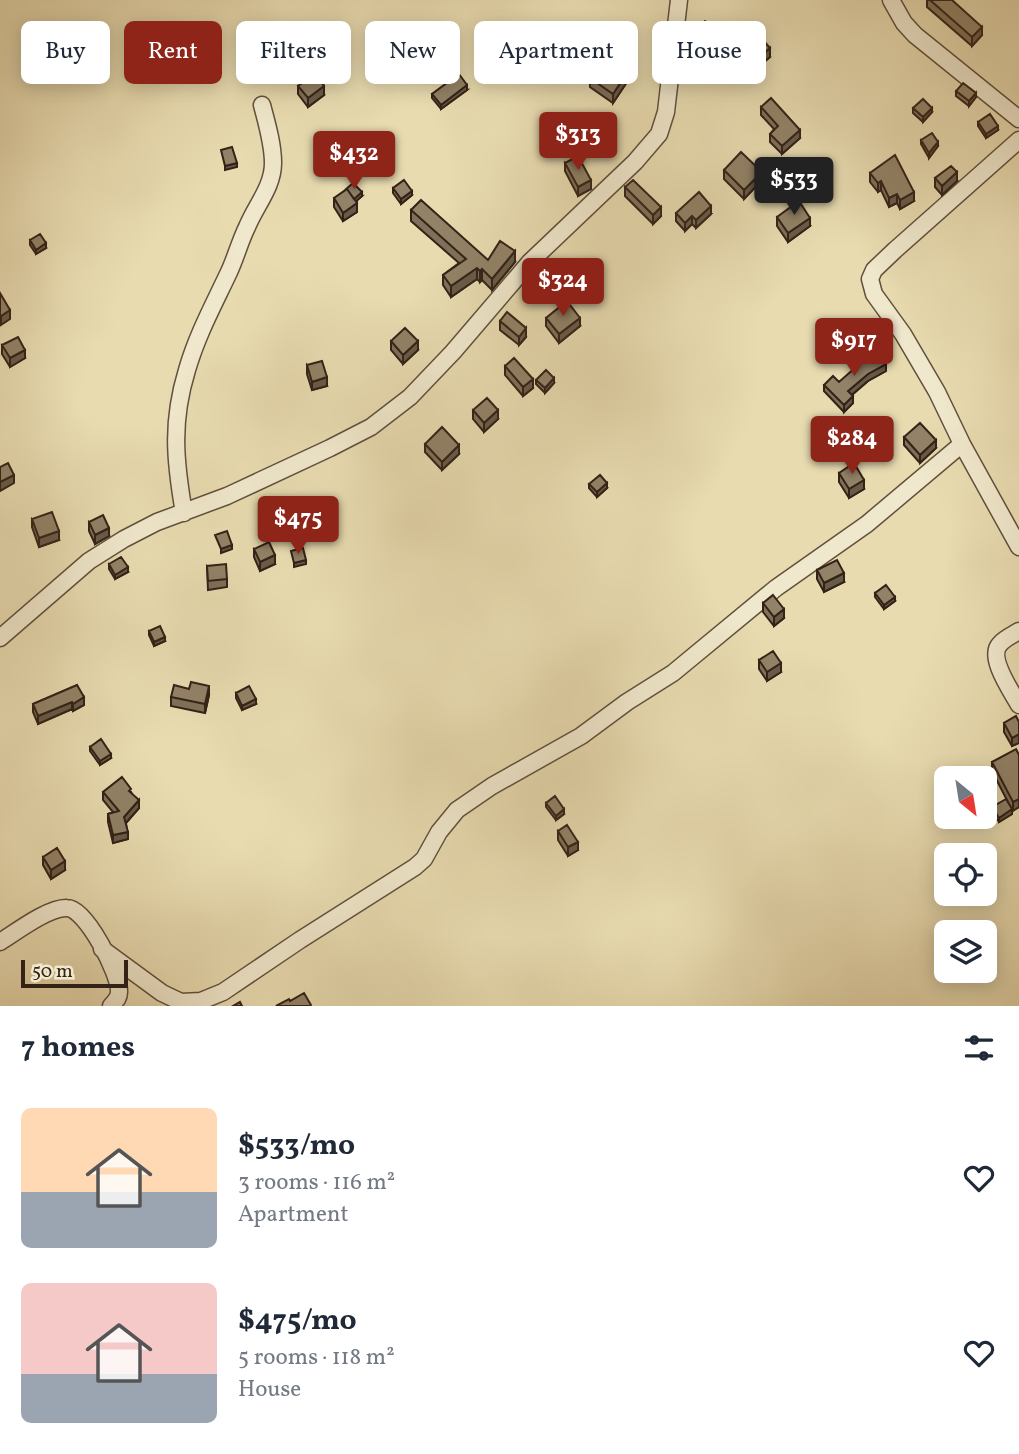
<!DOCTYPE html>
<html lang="en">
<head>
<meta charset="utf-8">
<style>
  :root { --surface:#fff; --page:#f2f2f3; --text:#1f2937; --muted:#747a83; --accent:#8f2418 }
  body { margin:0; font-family:Vollkorn,serif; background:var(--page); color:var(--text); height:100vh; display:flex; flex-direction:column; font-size:26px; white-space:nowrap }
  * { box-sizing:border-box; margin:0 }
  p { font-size:23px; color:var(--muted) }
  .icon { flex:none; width:38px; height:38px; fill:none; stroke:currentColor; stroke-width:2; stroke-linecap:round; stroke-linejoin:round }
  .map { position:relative; height:1006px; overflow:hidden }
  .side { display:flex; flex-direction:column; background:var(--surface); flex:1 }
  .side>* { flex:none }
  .top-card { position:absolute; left:21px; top:21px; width:978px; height:63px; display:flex; gap:14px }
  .needle { width:46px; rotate:150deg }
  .controls { position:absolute; left:934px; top:766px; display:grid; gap:14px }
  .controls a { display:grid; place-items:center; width:63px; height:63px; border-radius:10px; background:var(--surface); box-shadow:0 4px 18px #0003; font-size:35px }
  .scale { position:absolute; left:21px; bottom:18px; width:107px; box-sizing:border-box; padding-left:7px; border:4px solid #342217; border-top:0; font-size:19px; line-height:24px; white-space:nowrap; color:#342217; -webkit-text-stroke:5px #f0e8cc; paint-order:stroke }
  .price { position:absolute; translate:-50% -60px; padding:0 16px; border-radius:7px; background:var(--accent); color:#fff; font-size:23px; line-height:46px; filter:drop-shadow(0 2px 4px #0008) }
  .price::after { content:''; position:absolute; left:50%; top:42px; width:21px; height:16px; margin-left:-10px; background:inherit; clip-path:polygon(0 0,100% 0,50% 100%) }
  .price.active { background:#222; color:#fff }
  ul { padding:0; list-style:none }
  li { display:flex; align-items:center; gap:21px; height:175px; padding:0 21px }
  li span { display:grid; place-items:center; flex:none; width:196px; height:140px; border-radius:10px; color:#555 }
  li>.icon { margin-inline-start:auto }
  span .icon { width:84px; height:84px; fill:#fffc; stroke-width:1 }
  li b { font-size:30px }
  h2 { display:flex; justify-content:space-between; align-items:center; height:84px; padding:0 21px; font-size:30px }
  .tag { padding:0 24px; border-radius:10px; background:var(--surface); box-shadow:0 4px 18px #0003; font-size:24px; line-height:63px }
  .tag.active { background:var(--accent); color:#fff }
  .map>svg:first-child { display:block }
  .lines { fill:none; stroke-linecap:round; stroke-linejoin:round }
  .minor-casing { stroke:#61503d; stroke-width:19 }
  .minor { stroke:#f0e8cc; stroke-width:16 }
  .wall { fill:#7e7059; stroke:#342217; stroke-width:2 }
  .shaded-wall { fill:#665b48; stroke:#342217; stroke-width:2 }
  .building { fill:#928267; stroke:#342217; stroke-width:2 }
</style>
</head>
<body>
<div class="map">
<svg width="1019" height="1006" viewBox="0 0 1019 1006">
  <rect width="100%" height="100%" fill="#e8dbb0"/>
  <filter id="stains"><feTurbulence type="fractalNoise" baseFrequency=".00286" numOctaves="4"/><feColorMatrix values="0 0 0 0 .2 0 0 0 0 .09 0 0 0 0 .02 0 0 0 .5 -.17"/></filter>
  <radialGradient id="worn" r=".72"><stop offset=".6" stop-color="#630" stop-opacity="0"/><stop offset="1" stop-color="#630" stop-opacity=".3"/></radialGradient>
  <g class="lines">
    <defs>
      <path id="minor" d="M 891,0 L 904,23 L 915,35 L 1019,119
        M 1019,140 L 895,250 L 874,270 L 870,279 L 874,294 L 903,334 L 937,392 L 962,444 L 1019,547
        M 184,513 C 175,461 171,422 187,370 C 197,335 214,304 229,272 C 236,257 240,241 247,227 C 256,205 273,187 273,163 C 273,144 267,124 262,105
        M 1019,631 C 1013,635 1005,638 1000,644 C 987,657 1012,692 1019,705
        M 0,638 L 89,561 L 124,539 L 157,522 L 227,496 L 330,448 L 371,427 L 410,397 L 453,352 L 530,262 L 635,162 L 659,134 L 666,112 L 679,0
        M 0,942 C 16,932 49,907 67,908 C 86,908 120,975 119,992 C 119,999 115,1001 111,1006
        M 102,949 L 162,993 L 181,1002 L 201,1001 L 223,992 L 300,940 L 415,867 L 424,859 L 439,832 L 457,810 L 492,786 L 581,736 L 627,702 L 673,673 L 776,588 L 867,524 L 962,444"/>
    </defs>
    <use href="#minor" class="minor-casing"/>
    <use href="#minor" class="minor"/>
  </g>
  <path class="wall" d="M 927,0 L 952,0 L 982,35 L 972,46 L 927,7 Z
    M 697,29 L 726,48 L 719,57 L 697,38 Z
    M 740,39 L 770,57 L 758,67 L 740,48 Z
    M 281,45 L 307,55 L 287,65 L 281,54 Z
    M 570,51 L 629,79 L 613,103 L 590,87 L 590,78 L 592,75 L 570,60 Z
    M 298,86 L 324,95 L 308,107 L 298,94 Z
    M 467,90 L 441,109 L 432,98 L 432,94 Z
    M 956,91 L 976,97 L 969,106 L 956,96 Z
    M 761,107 L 800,138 L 782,154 L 770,142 L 770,134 L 774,129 L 761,115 Z
    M 913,108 L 932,112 L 923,122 L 913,113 Z
    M 978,122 L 998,130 L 986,138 L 978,126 Z
    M 921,140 L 938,146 L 929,158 L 921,144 Z
    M 571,144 L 590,147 L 582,157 L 571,148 Z
    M 565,163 L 591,189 L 578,196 L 565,171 Z
    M 724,170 L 762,180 L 744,199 L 724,179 Z
    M 870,173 L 914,201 L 900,209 L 897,203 L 889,207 L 881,190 L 878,192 L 870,182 Z
    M 935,178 L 957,181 L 942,195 L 935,187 Z
    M 625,187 L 661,216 L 653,224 L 625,196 Z
    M 393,188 L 412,195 L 401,204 L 393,193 Z
    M 362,196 L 356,201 L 357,212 L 343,221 L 334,207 L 334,198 Z
    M 411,210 L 488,260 L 515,262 L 492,290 L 482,280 L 480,282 L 477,279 L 451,297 L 443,285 L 443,275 L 459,263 L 411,221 Z
    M 676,213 L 711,214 L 696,228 L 692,224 L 685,231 L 676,221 Z
    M 777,217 L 810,226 L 788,242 L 777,226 Z
    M 30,240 L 46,248 L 36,254 L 30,245 Z
    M 546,318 L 580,326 L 559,343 L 546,326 Z
    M 500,321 L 526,337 L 519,345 L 500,330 Z
    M 391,341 L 418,350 L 403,364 L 391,350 Z
    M 2,345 L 25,358 L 10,367 L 2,354 Z
    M 307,365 L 327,386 L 312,390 L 307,374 Z
    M 505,366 L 533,388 L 523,396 L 505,375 Z
    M 886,371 L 868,381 L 852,395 L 853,403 L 844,412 L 824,391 L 824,385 Z
    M 536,380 L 554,383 L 545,393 L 536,384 Z
    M 473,410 L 498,419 L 484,432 L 473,419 Z
    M 904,437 L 936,448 L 920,463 L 904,445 Z
    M 425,444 L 459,454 L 442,470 L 425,452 Z
    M 839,473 L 864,489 L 849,498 L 839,482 Z
    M 589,484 L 607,488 L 597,497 L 589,488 Z
    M 32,519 L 59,540 L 39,547 L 32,527 Z
    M 89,522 L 109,536 L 95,544 L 89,531 Z
    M 254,549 L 275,564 L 260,571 L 254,557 Z
    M 109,564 L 128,572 L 115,579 L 109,569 Z
    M 207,566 L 227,579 L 227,587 L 208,590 Z
    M 817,570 L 844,582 L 824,592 L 817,579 Z
    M 875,593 L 895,601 L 884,609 L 875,597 Z
    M 763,603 L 784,618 L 774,626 L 763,612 Z
    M 149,631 L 165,641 L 154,646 L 149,635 Z
    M 759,660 L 781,672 L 767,681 L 759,669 Z
    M 77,685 L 84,705 L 73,711 L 72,709 L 38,724 L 33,712 L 33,704 Z
    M 236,693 L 256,704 L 242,710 L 236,698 Z
    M 209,695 L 205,713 L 171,706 L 171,697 Z
    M 1019,722 L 1019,743 L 1012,746 L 1004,732 L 1004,723 Z
    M 90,747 L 111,758 L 100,765 L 90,751 Z
    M 1019,755 L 1019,807 L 1012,810 L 1012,814 L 999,822 L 992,812 L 992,807 L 1009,804 L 992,771 L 992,762 Z
    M 103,792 L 131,792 L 139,808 L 126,823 L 128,839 L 113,843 L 108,822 L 108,814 L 113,812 L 103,800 Z
    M 546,803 L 564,814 L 556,820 L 546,807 Z
    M 558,831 L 578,850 L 568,856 L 558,840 Z
    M 43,857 L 65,870 L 51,879 L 43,865 Z"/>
  <path class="shaded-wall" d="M 982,27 L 982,35 L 972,46 L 972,37 Z
    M 726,39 L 726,48 L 719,57 L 719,48 Z
    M 307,46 L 307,55 L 287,65 L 287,56 Z
    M 770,48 L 770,57 L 758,67 L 758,58 Z
    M 629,70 L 629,79 L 613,103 L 613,94 Z
    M 467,85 L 467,90 L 441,109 L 441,105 Z
    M 324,86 L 324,95 L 308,107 L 308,98 Z
    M 976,93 L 976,97 L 969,106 L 969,101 Z
    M 932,108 L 932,112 L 923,122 L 923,117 Z
    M 998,126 L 998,130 L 986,138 L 986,134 Z
    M 800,130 L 800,138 L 782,154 L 782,146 Z
    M 590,142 L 590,147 L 582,157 L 582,153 Z
    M 938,142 L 938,146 L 929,158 L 929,153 Z
    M 237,163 L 237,167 L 225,170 L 225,166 Z
    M 762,172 L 762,180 L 744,199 L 744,190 Z
    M 957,172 L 957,181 L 942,195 L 942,186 Z
    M 591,180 L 591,189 L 578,196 L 578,187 Z
    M 881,181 L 881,190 L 878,192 L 878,183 Z
    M 412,191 L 412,195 L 401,204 L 401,199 Z
    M 362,192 L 362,196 L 353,204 L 353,199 Z
    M 914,192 L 914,201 L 900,209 L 900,200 Z
    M 897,194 L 897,203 L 889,207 L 889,198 Z
    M 357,203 L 357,212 L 343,221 L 343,213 Z
    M 711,206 L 711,214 L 696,228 L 696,220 Z
    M 661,207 L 661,216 L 653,224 L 653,215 Z
    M 692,216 L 692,224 L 685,231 L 685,223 Z
    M 810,218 L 810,226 L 788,242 L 788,233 Z
    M 46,243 L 46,248 L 36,254 L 36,250 Z
    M 515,251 L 515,262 L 492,290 L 492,279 Z
    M 477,268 L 477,279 L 451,297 L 451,286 Z
    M 482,269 L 482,280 L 480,282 L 480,271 Z
    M 10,310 L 10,319 L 1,325 L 1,316 Z
    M 580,318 L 580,326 L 559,343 L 559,334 Z
    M 526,328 L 526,337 L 519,345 L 519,337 Z
    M 418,341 L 418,350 L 403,364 L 403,355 Z
    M 25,350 L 25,358 L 10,367 L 10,358 Z
    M 886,364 L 886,371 L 868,381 L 848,398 L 848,391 L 868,374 Z
    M 327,377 L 327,386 L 312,390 L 312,382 Z
    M 554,378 L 554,383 L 545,393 L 545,388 Z
    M 533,379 L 533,388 L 523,396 L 523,387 Z
    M 853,396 L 853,403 L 844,412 L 844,405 Z
    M 498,410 L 498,419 L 484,432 L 484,423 Z
    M 936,440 L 936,448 L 920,463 L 920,455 Z
    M 459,445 L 459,454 L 442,470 L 442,462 Z
    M 14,475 L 14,483 L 0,491 L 0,482 Z
    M 864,480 L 864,489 L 849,498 L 849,489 Z
    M 607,483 L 607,488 L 597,497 L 597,492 Z
    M 109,528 L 109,536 L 95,544 L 95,535 Z
    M 59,531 L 59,540 L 39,547 L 39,538 Z
    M 232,545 L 232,549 L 221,553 L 221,549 Z
    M 275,555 L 275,564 L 260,571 L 260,562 Z
    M 306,560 L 306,564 L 294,567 L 294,563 Z
    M 128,567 L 128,572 L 115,579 L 115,575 Z
    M 844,573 L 844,582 L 824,592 L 824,583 Z
    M 895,597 L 895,601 L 884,609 L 884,605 Z
    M 784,609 L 784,618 L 774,626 L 774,617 Z
    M 165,637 L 165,641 L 154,646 L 154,642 Z
    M 781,663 L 781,672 L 767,681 L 767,672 Z
    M 209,686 L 209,695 L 205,713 L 205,704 Z
    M 84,697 L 84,705 L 73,711 L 73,704 Z
    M 256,699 L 256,704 L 242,710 L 242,706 Z
    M 72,702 L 72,709 L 38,724 L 38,716 Z
    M 1019,734 L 1019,743 L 1012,746 L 1012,738 Z
    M 111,754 L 111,758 L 100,765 L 100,761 Z
    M 1019,799 L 1019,807 L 1013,811 L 1013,802 Z
    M 139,800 L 139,808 L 124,825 L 124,817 Z
    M 564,809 L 564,814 L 556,820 L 556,816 Z
    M 1012,809 L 1012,814 L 999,822 L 999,818 Z
    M 128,832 L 128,839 L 113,843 L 113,835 Z
    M 578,842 L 578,850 L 568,856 L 568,847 Z
    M 65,861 L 65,870 L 51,879 L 51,870 Z"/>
  <path class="building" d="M 930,0 L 952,0 L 982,27 L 972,37 Z
    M 705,21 L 726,39 L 719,48 L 697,29 Z
    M 752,28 L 770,48 L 758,58 L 740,39 Z
    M 301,34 L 307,46 L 287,56 L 281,45 Z
    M 581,35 L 629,70 L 613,94 L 590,78 L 596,69 L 570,51 Z
    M 315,74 L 324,86 L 308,98 L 298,86 Z
    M 459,74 L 467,85 L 441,105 L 432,94 Z
    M 963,83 L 976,93 L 969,101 L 956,91 Z
    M 771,98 L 800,130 L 782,146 L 770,134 L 778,126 L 761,107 Z
    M 923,99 L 932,108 L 923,117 L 913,108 Z
    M 990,114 L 998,126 L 986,134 L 978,122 Z
    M 932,133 L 938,142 L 929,153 L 921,140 Z
    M 579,134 L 590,142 L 582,153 L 571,144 Z
    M 232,147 L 237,163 L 225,166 L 221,150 Z
    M 741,152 L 762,172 L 744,190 L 724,170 Z
    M 895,155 L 914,192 L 900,200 L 897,194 L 889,198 L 881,181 L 878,183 L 870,173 Z
    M 578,156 L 591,180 L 578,187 L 565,163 Z
    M 951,166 L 957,172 L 942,186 L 935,178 Z
    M 404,180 L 412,191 L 401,199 L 393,188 Z
    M 633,180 L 661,207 L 653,215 L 625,187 Z
    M 353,183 L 362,192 L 354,199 L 347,189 L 345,190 Z
    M 347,189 L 357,203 L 343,213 L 334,198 Z
    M 699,192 L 711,206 L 696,220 L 692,216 L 685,223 L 676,213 Z
    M 421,200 L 488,260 L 500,241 L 515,251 L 492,279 L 482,269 L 480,271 L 477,268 L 451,286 L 443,275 L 466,259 L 411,210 Z
    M 799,201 L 810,218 L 788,233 L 777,217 Z
    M 40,234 L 46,243 L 36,250 L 30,240 Z
    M 0,293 L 10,310 L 1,316 L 0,315 Z
    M 567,301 L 580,318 L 559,334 L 546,318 Z
    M 507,312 L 526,328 L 519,337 L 500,321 Z
    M 405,328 L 418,341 L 403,355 L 391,341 Z
    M 18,337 L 25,350 L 10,358 L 2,345 Z
    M 879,352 L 886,364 L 868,374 L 848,391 L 853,396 L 844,405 L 824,385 L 833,376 L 839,382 L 865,359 Z
    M 514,358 L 533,379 L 523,387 L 505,366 Z
    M 322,361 L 327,377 L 312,382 L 307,365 Z
    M 546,370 L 554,378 L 545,388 L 536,380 Z
    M 487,398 L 498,410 L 484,423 L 473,410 Z
    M 920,423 L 936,440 L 920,455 L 904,437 Z
    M 442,427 L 459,445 L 442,462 L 425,444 Z
    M 8,463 L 14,475 L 0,482 L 0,467 Z
    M 854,463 L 864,480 L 849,489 L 839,473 Z
    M 600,475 L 607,483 L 597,492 L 589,484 Z
    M 52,512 L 59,531 L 39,538 L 32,519 Z
    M 103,515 L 109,528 L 95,535 L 89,522 Z
    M 227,531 L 232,545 L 221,549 L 215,535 Z
    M 269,542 L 275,555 L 260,562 L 254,549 Z
    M 303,548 L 306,560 L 294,563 L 291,551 Z
    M 121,557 L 128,567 L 115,575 L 109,564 Z
    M 837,560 L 844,573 L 824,583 L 817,570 Z
    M 226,564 L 227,579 L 208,581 L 207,566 Z
    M 886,585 L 895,597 L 884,605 L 875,593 Z
    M 773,595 L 784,609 L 774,617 L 763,603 Z
    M 160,626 L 165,637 L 154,642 L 149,631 Z
    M 773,651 L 781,663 L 767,672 L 759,660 Z
    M 191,682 L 209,686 L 205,704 L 171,697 L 174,685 L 189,689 Z
    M 77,685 L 84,697 L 73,704 L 72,702 L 38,716 L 33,704 Z
    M 249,686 L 256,699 L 242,706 L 236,693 Z
    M 1016,716 L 1019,722 L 1019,734 L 1012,738 L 1004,723 Z
    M 101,739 L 111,754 L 100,761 L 90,747 Z
    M 1016,749 L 1019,755 L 1019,799 L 1013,802 L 992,762 Z
    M 122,777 L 131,789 L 129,791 L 139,800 L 124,817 L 128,832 L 113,835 L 108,814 L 119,811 L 103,792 Z
    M 555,796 L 564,809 L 556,816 L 546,803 Z
    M 1006,799 L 1012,809 L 999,818 L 992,807 Z
    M 567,825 L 578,842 L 568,847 L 558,831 Z
    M 57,848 L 65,861 L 51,870 L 43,857 Z
    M 304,993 L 311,1005 L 310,1006 L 276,1006 L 289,999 L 290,1001 Z
    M 240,1002 L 242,1006 L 233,1006 Z"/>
  <rect width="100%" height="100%" filter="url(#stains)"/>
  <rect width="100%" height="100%" fill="url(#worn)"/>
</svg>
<div class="controls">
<a><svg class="needle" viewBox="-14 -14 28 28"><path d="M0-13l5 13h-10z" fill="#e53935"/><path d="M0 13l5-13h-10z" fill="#747a83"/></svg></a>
<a><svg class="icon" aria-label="locate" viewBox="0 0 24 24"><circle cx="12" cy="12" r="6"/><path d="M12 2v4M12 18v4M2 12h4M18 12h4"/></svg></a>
<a><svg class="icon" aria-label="layers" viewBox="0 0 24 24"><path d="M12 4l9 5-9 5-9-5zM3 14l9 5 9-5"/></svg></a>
</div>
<div class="scale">50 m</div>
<b class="price" style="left:578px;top:172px">$313</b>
<b class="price" style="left:354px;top:191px">$432</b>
<b class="price active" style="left:794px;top:217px">$533</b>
<b class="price" style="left:563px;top:318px">$324</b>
<b class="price" style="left:854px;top:378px">$917</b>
<b class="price" style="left:852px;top:476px">$284</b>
<b class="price" style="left:298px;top:556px">$475</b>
<div class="top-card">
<a class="tag">Buy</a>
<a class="tag active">Rent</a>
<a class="tag">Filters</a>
<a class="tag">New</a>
<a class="tag">Apartment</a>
<a class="tag">House</a>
</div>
</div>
<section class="side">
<h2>7 homes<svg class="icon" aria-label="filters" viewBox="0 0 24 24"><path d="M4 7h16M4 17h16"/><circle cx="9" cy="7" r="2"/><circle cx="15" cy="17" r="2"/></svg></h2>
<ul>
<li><span style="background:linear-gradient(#ffd9b3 60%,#9aa5b1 0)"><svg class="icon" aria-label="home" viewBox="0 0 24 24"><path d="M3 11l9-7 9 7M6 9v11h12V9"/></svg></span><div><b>$533/mo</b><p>3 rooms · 116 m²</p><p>Apartment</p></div><svg class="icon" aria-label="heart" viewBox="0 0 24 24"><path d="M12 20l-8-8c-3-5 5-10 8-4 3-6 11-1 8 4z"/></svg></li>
<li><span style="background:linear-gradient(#f6c9c9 65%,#9aa5b1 0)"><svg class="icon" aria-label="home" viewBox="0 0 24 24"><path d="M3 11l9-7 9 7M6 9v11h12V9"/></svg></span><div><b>$475/mo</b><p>5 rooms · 118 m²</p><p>House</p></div><svg class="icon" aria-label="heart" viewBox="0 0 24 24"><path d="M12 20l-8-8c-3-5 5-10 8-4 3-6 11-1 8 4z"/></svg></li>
</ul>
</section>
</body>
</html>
